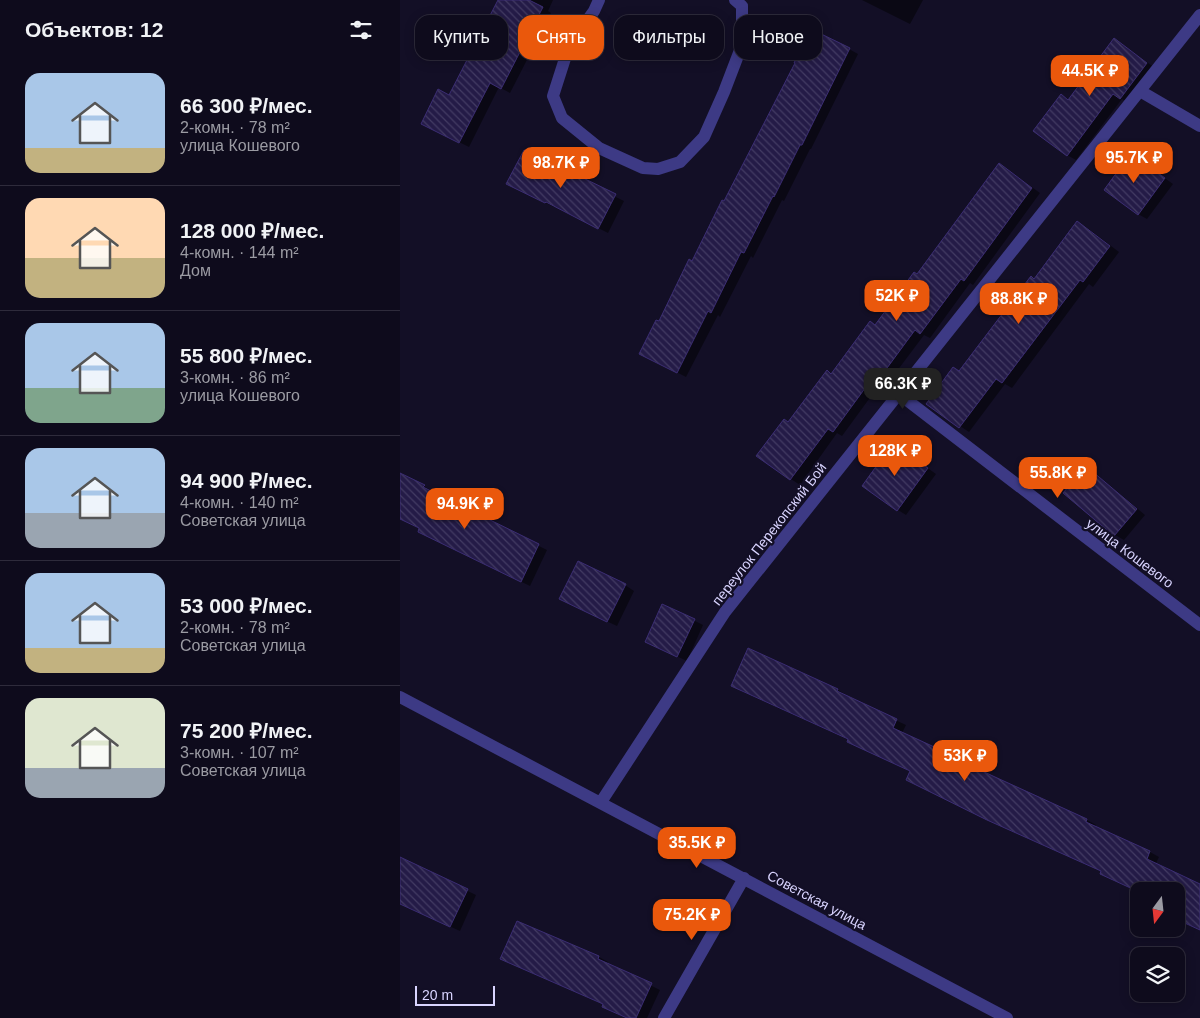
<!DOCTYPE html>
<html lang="ru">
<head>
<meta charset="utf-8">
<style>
  :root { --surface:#0e0b1c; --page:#1c1929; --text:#f1f3f6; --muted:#9b9ba3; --line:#2e2b3b; --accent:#ea580c }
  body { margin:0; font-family:Arial,sans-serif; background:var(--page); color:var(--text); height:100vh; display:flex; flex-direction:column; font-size:19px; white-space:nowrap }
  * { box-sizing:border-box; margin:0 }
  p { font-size:16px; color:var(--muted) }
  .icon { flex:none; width:28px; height:28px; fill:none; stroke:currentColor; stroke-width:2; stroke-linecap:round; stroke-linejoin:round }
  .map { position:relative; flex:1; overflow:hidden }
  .drawer { display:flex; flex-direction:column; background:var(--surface); width:400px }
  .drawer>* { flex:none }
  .banner { position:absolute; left:15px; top:15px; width:475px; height:45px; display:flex; gap:10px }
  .needle { width:32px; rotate:195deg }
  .tools { position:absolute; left:730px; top:882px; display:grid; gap:10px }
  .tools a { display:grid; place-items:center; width:55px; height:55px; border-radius:10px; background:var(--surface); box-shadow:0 2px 12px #0003,0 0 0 1px var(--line); font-size:25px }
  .scale { position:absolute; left:15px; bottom:12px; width:80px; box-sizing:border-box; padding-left:5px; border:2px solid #d9d4ff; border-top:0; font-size:14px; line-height:18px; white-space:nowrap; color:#d9d4ff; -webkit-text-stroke:4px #130f26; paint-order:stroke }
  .price { position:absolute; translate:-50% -42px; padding:0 11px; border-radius:10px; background:var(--accent); color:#fff; font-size:16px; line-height:32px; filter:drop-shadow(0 1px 2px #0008) }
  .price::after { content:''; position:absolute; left:50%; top:30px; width:15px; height:11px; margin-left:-8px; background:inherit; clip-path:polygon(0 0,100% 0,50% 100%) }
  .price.current { background:#222; color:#fff }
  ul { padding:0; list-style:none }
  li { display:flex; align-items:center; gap:15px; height:125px; padding:0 25px }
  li+li { border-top:1px solid var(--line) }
  li span { display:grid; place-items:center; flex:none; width:140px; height:100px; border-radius:15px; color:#555 }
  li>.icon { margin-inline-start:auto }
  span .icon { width:60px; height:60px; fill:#fffc; stroke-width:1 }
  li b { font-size:21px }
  h2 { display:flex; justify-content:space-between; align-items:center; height:60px; padding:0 25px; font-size:21px }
  .chip { padding:0 18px; border-radius:15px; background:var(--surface); box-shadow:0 2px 12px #0003,0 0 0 1px var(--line); font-size:18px; line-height:45px }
  .chip.current { background:var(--accent); color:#fff }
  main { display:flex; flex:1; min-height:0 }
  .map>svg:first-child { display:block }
  .shadow { fill:#0007 }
  .building { fill:url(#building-back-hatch); stroke:#3b2d73 }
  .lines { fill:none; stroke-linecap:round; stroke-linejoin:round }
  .street { stroke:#3d3a85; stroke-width:12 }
  .labels { text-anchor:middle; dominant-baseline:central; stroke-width:4.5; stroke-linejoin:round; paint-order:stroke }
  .street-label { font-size:14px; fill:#d9d4ff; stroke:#130f26 }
</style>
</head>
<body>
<main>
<section class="drawer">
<h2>Объектов: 12<svg class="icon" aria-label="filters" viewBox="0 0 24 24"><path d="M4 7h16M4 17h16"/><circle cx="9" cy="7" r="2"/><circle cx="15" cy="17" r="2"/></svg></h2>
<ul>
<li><span style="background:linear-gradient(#a9c7e8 75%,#c2b280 0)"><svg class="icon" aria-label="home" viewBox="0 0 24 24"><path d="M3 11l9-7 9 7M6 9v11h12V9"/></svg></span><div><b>66 300 ₽/мес.</b><p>2-комн. · 78 m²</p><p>улица Кошевого</p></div></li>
<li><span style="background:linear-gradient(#ffd9b3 60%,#c2b280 0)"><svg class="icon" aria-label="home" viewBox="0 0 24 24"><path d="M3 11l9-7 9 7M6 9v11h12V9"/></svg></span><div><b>128 000 ₽/мес.</b><p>4-комн. · 144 m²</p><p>Дом</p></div></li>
<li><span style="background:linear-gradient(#a9c7e8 65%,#7fa58c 0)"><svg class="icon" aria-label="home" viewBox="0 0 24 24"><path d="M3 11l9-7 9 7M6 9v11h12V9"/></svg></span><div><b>55 800 ₽/мес.</b><p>3-комн. · 86 m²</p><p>улица Кошевого</p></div></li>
<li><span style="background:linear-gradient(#a9c7e8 65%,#9aa5b1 0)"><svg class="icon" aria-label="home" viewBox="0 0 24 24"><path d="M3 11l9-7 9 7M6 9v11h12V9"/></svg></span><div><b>94 900 ₽/мес.</b><p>4-комн. · 140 m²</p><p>Советская улица</p></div></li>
<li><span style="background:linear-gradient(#a9c7e8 75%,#c2b280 0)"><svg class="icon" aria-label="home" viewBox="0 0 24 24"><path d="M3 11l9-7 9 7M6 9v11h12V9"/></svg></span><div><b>53 000 ₽/мес.</b><p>2-комн. · 78 m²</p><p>Советская улица</p></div></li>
<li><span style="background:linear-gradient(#dfe7d0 70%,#9aa5b1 0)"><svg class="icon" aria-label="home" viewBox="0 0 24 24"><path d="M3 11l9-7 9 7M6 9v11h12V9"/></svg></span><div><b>75 200 ₽/мес.</b><p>3-комн. · 107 m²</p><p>Советская улица</p></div></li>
</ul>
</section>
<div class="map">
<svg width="800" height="1018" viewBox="0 0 800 1018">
  <defs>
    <pattern id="building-back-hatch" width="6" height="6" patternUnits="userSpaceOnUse" patternTransform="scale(1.25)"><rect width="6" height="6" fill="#241b47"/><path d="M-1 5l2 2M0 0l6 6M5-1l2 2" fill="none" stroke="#433b63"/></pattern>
  </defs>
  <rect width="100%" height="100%" fill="#130f26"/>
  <path class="shadow" d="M 99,0 L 153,0 L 148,11 L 151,13 L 110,93 L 99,87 L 69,147 L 31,128 L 50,97 Z
    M 462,0 L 523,0 L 510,24 Z
    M 714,40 L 723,45 L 755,68 L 729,103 L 722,99 L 676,160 L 667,155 L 669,101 Z
    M 449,49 L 458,54 L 411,149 L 410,149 L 384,201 L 382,200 L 353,258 L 351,256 L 320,317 L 318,315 L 286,377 L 249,358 L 259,323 L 324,203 Z
    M 732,155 L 773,184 L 747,219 L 738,214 Z
    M 599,165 L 608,170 L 640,193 L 573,285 L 570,283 L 530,338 L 524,335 L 485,387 L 480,384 L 442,436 L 437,433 L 400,485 L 391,479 L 358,456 L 389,423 L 476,326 L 518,276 Z
    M 177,178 L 224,201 L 208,233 L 155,206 L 154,207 L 117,189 Z
    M 677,222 L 686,227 L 719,252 L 693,287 L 689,284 L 612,388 L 605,384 L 569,432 L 527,404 L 560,372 L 635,280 Z
    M 502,450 L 536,474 L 506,515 L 498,510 Z
    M 686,468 L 695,473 L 745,515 L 724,540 L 715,535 Z
    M 0,474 L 33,491 L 32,493 L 147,550 L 130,586 L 28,536 L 21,528 L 0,519 Z
    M 225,585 L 234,591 L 217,626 L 170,604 Z
    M 263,605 L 303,625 L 287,661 L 246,642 Z
    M 438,690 L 446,695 L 446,697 L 506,725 L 502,733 L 555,758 L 595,778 L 687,820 L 696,825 L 694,828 L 750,852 L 759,857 L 755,865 L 800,885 L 800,930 L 776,919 L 776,891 L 739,892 L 710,879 L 701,874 L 703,871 L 449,740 L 341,691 Z
    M 0,858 L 76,895 L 60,931 L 0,904 Z
    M 118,922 L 199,957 L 208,962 L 207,964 L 260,990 L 247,1018 L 227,1018 L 204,1004 Z"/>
  <path class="building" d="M 98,0 L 129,0 L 143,7 L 101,89 L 90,83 L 59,143 L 21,124 L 38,89 L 49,95 Z
    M 411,29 L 450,48 L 402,145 L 400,145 L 374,197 L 373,196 L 344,253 L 341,252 L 311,313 L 308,311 L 277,373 L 239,354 L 256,320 L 259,321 L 289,259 L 292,261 L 322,200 L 324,201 L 395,63 L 394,63 Z
    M 714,38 L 747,63 L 720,99 L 713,94 L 667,156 L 633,131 L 661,94 L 668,100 Z
    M 124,150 L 176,177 L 177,175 L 216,194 L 198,229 L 146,202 L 145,203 L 106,184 Z
    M 731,153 L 765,178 L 738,215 L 704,190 Z
    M 599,163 L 632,188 L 564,281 L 561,279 L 520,334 L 515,330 L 476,383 L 471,380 L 433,432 L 428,429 L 390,480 L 356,456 L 384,419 L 388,422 L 427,370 L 431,374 L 470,321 L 475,325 L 514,272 L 517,274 Z
    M 677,221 L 710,246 L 683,282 L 680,280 L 602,383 L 596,379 L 559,428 L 526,404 L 553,367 L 559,371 L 631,276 L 634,279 Z
    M 493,443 L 528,468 L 497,511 L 462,486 Z
    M 686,466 L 737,509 L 714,536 L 663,493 Z
    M 0,473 L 25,485 L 23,487 L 139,544 L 121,582 L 18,532 L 19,528 L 0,519 Z
    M 178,561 L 226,584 L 207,622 L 159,599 Z
    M 262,604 L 295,619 L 277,657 L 245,642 Z
    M 348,648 L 438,689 L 437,691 L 497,719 L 493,728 L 556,757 L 555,758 L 595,777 L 687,819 L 686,822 L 750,851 L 747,859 L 800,884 L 800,930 L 776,919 L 776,891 L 737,891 L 700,874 L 701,871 L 587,820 L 506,780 L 510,771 L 447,742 L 448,739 L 331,686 Z
    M 0,857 L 68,889 L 50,927 L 0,904 Z
    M 117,921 L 199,956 L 198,959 L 252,983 L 236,1018 L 227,1018 L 202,1007 L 203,1004 L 100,959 Z"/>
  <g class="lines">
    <path class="street" d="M 199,0 L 194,11 L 169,46 L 153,96 L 162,118 L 199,148 L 243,168 L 258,169 L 280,162 L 304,137 L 324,92 L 342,45 L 342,6 L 335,0
      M 740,91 L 800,126
      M 499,394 L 800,625
      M 0,697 L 607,1018
      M 201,802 L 325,612 L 800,15
      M 264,1018 L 344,878"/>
  </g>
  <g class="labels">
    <g class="street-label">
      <text transform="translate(369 534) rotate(-52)">переулок Перекопский Бой</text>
      <text transform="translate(730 553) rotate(37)">улица Кошевого</text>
      <text transform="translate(417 900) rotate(28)">Советская улица</text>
    </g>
  </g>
</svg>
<div class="tools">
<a><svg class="needle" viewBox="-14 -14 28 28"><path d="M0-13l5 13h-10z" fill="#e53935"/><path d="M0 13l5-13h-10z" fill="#9b9ba3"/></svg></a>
<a><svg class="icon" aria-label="layers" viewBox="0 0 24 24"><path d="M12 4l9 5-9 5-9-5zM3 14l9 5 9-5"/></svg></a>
</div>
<div class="scale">20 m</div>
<b class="price" style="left:690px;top:97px">44.5K ₽</b>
<b class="price" style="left:734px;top:184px">95.7K ₽</b>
<b class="price" style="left:161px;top:189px">98.7K ₽</b>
<b class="price" style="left:497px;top:322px">52K ₽</b>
<b class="price" style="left:619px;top:325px">88.8K ₽</b>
<b class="price current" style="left:503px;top:410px">66.3K ₽</b>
<b class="price" style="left:495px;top:477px">128K ₽</b>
<b class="price" style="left:658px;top:499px">55.8K ₽</b>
<b class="price" style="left:65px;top:530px">94.9K ₽</b>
<b class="price" style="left:565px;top:782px">53K ₽</b>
<b class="price" style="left:297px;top:869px">35.5K ₽</b>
<b class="price" style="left:292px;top:941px">75.2K ₽</b>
<div class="banner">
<a class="chip">Купить</a>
<a class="chip current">Снять</a>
<a class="chip">Фильтры</a>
<a class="chip">Новое</a>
</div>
</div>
</main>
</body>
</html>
